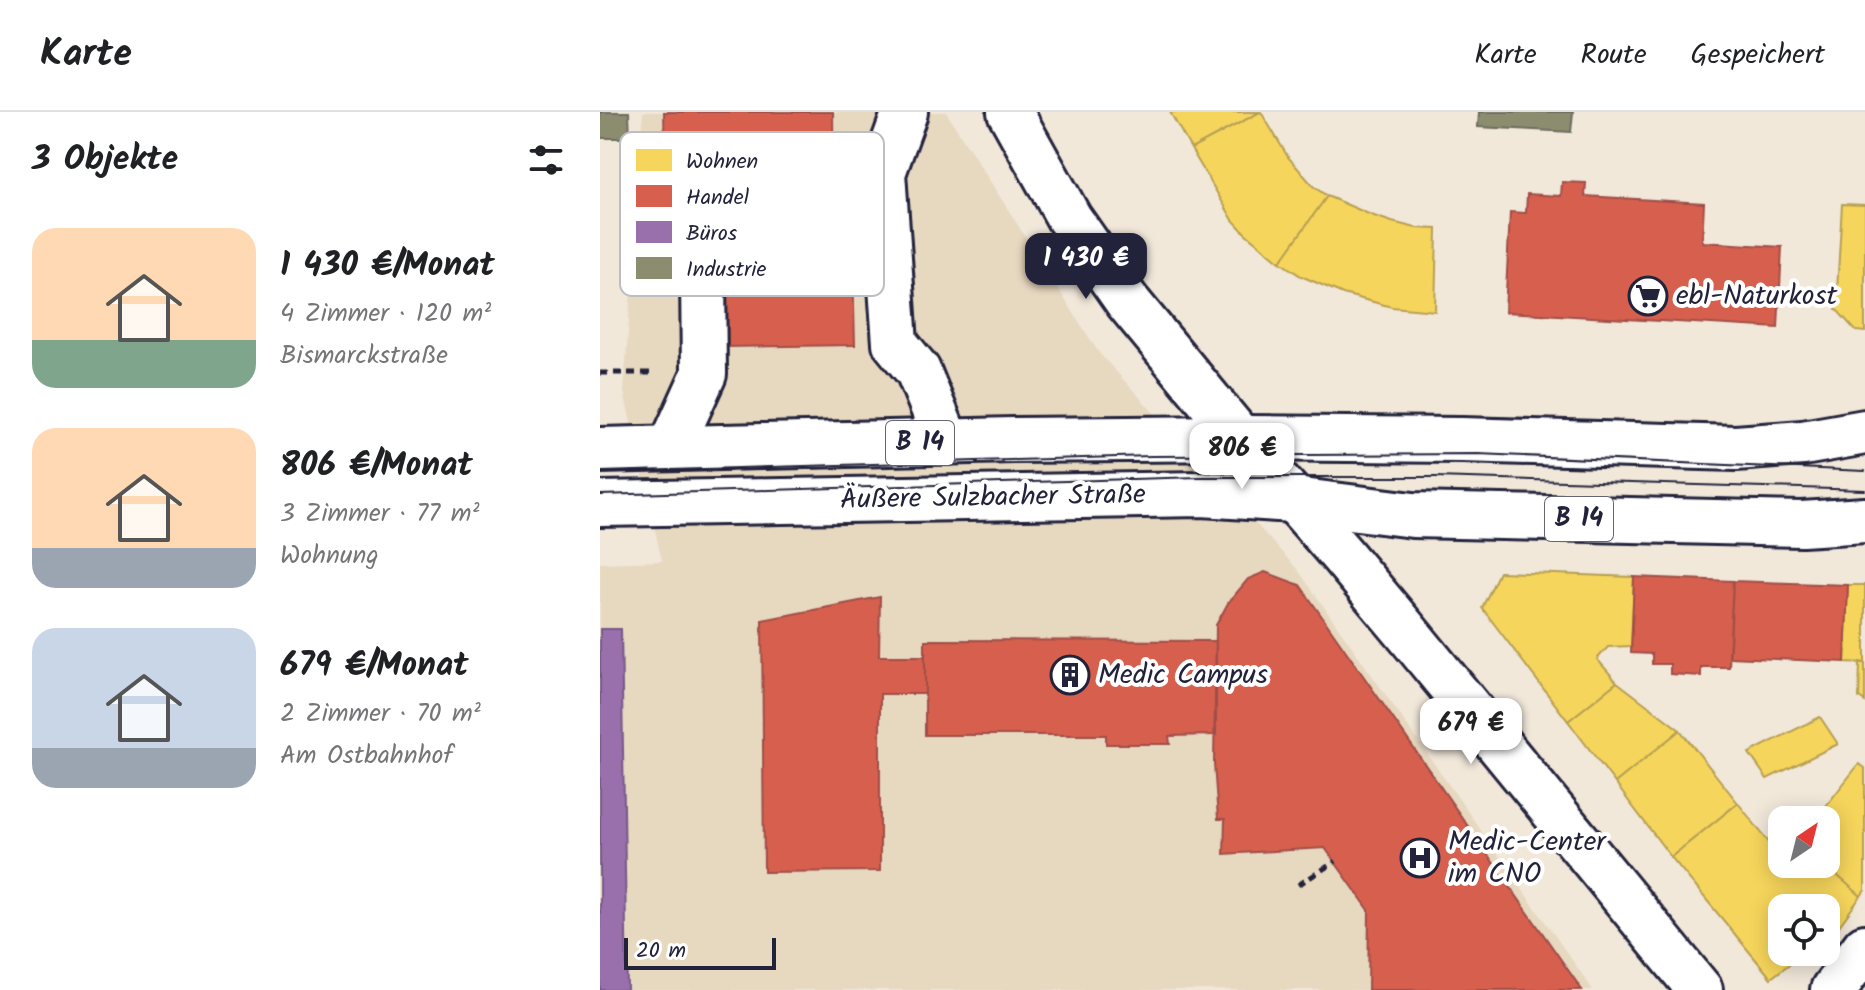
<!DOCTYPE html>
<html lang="de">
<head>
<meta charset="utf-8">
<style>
  :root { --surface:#fff; --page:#f6f6f6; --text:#202124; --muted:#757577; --line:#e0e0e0; --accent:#22223b }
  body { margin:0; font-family:Kalam,sans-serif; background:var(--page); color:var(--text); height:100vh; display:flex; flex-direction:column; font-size:30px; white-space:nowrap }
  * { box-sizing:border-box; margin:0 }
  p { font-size:26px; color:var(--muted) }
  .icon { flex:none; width:44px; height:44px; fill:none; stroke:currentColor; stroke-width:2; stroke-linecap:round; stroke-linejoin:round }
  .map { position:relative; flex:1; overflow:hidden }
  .side { display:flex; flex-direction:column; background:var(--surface); width:600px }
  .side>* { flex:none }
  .needle { width:52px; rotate:35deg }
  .tools { position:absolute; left:1168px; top:694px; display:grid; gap:16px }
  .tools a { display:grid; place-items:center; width:72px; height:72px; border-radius:16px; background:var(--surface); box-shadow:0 4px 20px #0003; font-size:40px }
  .scale { position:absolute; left:24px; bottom:20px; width:152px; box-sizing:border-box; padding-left:8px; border:4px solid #22223b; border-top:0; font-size:22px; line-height:28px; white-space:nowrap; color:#22223b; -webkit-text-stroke:6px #fff; paint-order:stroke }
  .price { position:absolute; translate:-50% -68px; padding:0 18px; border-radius:16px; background:#fff; color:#222; font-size:26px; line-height:52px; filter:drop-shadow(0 2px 4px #0008) }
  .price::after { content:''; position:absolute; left:50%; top:48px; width:24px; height:18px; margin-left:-12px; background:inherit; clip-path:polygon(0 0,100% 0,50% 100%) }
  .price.active { background:var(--accent); color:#fff }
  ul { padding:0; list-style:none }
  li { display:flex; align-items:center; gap:24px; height:200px; padding:0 32px }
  li span { display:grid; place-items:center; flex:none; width:224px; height:160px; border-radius:24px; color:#555 }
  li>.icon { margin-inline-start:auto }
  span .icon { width:96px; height:96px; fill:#fffc; stroke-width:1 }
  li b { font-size:34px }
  h2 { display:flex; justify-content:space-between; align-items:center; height:96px; padding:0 32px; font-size:34px }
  header { display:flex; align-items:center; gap:48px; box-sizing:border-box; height:112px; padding:0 40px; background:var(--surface); border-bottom:2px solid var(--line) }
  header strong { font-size:38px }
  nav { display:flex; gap:44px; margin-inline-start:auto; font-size:28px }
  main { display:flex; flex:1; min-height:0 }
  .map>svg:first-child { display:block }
  .built { fill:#e7d8c0 }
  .homes { fill:#f6d55c; stroke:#b69f52; stroke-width:2 }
  .shops { fill:#d6604d; stroke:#a04d48; stroke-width:2 }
  .offices { fill:#9970ab; stroke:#755989; stroke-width:2 }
  .industry { fill:#8c8c6e; stroke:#6c6c5f; stroke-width:2 }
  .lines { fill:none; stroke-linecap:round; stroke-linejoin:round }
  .minor-tunnel { stroke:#c8c0ba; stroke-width:44; stroke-dasharray:44 22; stroke-linecap:butt }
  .minor-casing { stroke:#22223b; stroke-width:50 }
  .major-casing { stroke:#22223b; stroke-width:50 }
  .path { stroke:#22223b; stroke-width:5; stroke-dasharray:8 6; stroke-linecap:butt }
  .minor { stroke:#fff; stroke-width:44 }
  .major { stroke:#fff; stroke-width:44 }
  .tram { stroke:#22223b; stroke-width:2 }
  .labels { text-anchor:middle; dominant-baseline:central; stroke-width:8; stroke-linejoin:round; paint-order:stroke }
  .shield { fill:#fff; stroke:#646476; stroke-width:2 }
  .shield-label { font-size:26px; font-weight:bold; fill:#22223b }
  .poi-label { font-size:28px; fill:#22223b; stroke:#fff; text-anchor:start }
  .street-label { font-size:28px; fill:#22223b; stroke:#fff }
  .key { fill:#fff; stroke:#bdbdc4; stroke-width:2 }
  .key-label { font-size:22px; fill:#22223b }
</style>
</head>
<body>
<header>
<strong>Karte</strong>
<nav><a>Karte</a><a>Route</a><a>Gespeichert</a></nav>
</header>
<main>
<section class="side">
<h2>3 Objekte<svg class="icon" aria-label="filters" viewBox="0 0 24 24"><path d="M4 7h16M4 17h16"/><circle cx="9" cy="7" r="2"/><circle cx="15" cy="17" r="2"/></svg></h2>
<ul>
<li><span style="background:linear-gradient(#ffd9b3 70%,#7fa58c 0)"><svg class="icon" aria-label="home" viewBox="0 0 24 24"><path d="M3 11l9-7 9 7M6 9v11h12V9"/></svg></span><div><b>1 430 €/Monat</b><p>4 Zimmer · 120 m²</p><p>Bismarckstraße</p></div></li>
<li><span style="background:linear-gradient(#ffd9b3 75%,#9aa5b1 0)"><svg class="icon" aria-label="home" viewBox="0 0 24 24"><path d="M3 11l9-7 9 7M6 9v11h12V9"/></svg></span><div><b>806 €/Monat</b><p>3 Zimmer · 77 m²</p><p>Wohnung</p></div></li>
<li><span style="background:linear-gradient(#c9d6e8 75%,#9aa5b1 0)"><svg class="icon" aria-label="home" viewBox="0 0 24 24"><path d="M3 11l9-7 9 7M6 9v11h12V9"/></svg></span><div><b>679 €/Monat</b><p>2 Zimmer · 70 m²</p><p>Am Ostbahnhof</p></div></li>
</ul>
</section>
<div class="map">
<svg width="1265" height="878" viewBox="0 0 1265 878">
  <rect width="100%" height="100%" fill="#f1e8da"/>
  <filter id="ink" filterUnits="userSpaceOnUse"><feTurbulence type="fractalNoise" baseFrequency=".0125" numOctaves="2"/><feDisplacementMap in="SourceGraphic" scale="16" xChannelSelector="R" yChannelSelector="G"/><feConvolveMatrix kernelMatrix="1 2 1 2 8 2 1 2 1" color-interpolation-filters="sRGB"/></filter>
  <g filter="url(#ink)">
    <path class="built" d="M 43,0 L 346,0 L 499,241 L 698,458 L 993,878 L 0,878 L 0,451 L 62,449 L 24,280 Z"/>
    <path class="homes" d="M 570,0 L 660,0 L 591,37 Z
      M 660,0 L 661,0 L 688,45 L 714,75 L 727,84 L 680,150 L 645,121 L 633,108 L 591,37 Z
      M 727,84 L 771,103 L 792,110 L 816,116 L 837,117 L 835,199 L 792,195 L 743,182 L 701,164 L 680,150 Z
      M 1242,92 L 1265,93 L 1265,220 L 1256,219 L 1236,197 Z
      M 899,460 L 1034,465 L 1031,534 L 1008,535 L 997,547 L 1017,570 L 968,609 L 882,496 Z
      M 1248,473 L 1265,473 L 1265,551 L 1245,550 Z
      M 1260,550 L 1265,551 L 1265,590 L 1259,586 Z
      M 1017,570 L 1080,618 L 1015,671 L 968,609 Z
      M 1220,605 L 1238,632 L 1167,667 L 1149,641 Z
      M 1080,618 L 1138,691 L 1071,745 L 1015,671 Z
      M 1259,652 L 1265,656 L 1265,778 L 1261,784 L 1224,752 L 1226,752 L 1226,708 L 1215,708 Z
      M 1138,691 L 1182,747 L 1182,752 L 1224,752 L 1261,784 L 1239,814 L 1226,824 L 1226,796 L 1182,796 L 1182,840 L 1205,840 L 1171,866 L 1071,745 Z"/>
    <path class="shops" d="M 64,0 L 233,0 L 234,82 L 121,84 L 121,90 L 66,91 Z
      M 962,70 L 986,71 L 985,84 L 1104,91 L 1102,130 L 1182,135 L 1178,216 L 905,200 L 910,100 L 926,101 L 927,82 L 961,84 Z
      M 234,82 L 235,115 L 252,114 L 255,233 L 125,235 L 121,84 Z
      M 665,460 L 700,473 L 982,878 L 768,878 L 769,798 L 725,736 L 624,742 L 625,707 L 618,707 L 614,652 L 616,513 L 628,491 L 648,467 Z
      M 1034,465 L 1133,469 L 1129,555 L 1101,555 L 1101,564 L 1070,562 L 1070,552 L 1052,552 L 1052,542 L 1031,541 Z
      M 1133,469 L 1248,473 L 1245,550 L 1129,545 Z
      M 280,485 L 279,544 L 325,544 L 325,582 L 280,582 L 280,759 L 164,760 L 162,508 Z
      M 325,528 L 616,529 L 616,623 L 569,624 L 570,632 L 506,632 L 506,623 L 325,623 Z"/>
    <path class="offices" d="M 0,517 L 21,517 L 27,878 L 0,878 Z"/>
    <path class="industry" d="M 0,0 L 29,0 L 30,26 L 0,26 Z
      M 879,0 L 973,0 L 971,20 L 878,15 Z"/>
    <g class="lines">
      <path class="minor-tunnel" d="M 122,142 L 253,139"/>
      <defs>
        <path id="minor" d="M 305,0 L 283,61 L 295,231 L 318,259 L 347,330
          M 410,0 L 469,106 L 527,189 L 640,326 L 742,443 L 804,517 L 1100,878
          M 71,335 L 104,262 L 103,163 L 122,142
          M 1233,878 L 1265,835"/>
        <path id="major" d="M 0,338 L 414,328 L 640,326 L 862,328 L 1136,336 L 1203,331 L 1265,320
          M 0,392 L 602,382 L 694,388 L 813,403 L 1202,412 L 1265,408"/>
      </defs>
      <use href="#minor" class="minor-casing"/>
      <use href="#major" class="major-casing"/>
      <path class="path" d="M 0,261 L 51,261
        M 698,773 L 736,749"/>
      <use href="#minor" class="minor"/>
      <use href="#major" class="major"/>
      <path class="tram" d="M 0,360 L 551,344 L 878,342 L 1265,359
        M 0,383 L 600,365 L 835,365 L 1265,378"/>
    </g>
  </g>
  <defs>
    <symbol id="supermarket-ring" viewBox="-11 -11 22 22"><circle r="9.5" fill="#fff" stroke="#22223b" stroke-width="1.5"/><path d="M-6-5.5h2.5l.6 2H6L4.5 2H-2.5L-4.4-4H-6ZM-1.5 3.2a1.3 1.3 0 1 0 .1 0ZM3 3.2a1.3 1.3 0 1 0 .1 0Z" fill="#22223b"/></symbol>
    <symbol id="building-ring" viewBox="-11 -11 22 22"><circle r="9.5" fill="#fff" stroke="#22223b" stroke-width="1.5"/><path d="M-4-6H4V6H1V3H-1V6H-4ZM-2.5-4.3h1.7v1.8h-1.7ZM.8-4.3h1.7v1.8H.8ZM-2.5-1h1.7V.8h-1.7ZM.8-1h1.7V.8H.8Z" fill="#22223b"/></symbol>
    <symbol id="hospital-ring" viewBox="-11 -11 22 22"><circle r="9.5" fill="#fff" stroke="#22223b" stroke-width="1.5"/><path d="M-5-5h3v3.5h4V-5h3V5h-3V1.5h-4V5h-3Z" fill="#22223b"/></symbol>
  </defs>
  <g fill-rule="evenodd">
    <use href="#supermarket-ring" x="1026" y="162" width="44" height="44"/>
    <use href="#building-ring" x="448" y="541" width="44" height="44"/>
    <use href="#hospital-ring" x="798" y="724" width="44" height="44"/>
  </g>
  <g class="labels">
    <g class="shield">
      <rect x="286" y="309" width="68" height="44" rx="6"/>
      <rect x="945" y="385" width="68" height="44" rx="6"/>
    </g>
    <g class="shield-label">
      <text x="320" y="331">B 14</text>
      <text x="979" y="407">B 14</text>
    </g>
    <g class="poi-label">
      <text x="1076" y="184">ebl-Naturkost</text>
      <text x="498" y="563">Medic Campus</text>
      <text x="848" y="730">Medic-Center<tspan x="848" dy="32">im CNO</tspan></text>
    </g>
    <g class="street-label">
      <text transform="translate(393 386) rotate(-1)">Äußere Sulzbacher Straße</text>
    </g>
  </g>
  <rect x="20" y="20" width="264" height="164" rx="12" class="key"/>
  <rect x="36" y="37" width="36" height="22" fill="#f6d55c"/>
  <rect x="36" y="73" width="36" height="22" fill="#d6604d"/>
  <rect x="36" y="109" width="36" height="22" fill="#9970ab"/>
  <rect x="36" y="145" width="36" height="22" fill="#8c8c6e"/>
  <g class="key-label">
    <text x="86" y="56">Wohnen</text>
    <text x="86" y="92">Handel</text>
    <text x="86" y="128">Büros</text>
    <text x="86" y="164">Industrie</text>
  </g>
</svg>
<div class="tools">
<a><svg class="needle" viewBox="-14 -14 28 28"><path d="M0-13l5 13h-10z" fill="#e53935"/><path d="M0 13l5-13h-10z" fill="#757577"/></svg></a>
<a><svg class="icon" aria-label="locate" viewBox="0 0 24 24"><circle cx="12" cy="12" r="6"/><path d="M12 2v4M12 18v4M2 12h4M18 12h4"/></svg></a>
</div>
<div class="scale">20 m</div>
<b class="price active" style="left:486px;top:189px">1 430 €</b>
<b class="price" style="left:642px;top:379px">806 €</b>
<b class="price" style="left:871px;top:654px">679 €</b>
</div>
</main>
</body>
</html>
